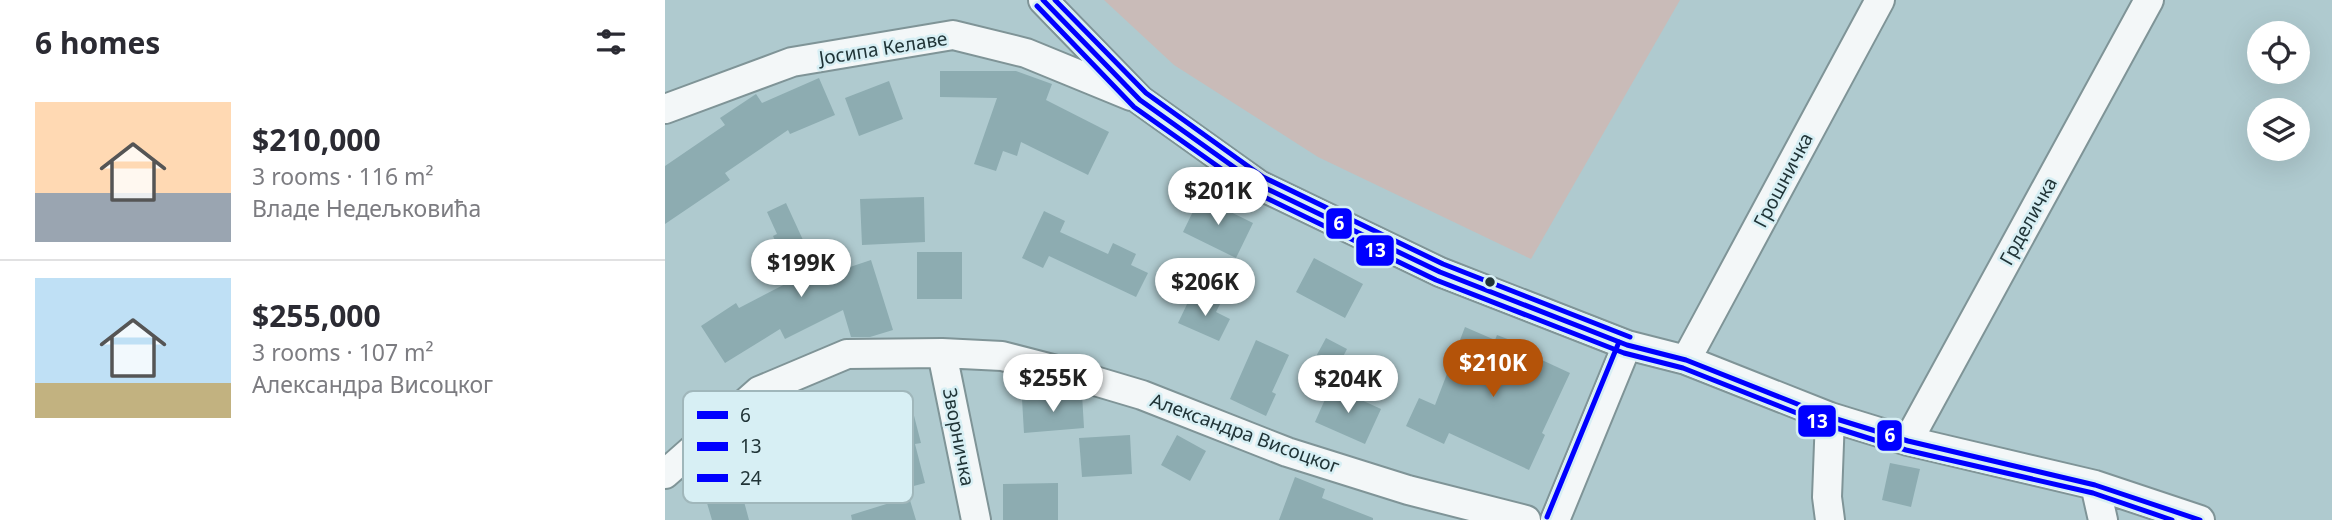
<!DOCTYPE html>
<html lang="en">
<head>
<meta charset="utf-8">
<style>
  :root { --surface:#fff; --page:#f7f7f7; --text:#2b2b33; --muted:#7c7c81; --line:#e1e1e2; --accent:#b45309 }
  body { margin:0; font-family:"Noto Sans",sans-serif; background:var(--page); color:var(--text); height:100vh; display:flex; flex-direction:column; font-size:26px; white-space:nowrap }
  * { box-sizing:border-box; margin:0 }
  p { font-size:23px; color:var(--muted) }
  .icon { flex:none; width:38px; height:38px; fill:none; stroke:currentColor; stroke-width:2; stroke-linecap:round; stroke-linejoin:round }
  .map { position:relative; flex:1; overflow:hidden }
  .sheet { display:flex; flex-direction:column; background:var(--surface); width:665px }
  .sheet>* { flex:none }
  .controls { position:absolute; left:1582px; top:21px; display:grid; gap:14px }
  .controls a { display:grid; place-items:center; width:63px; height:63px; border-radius:50%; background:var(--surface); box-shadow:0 7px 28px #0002; font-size:35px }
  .price { position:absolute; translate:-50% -60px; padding:0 16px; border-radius:24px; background:#fff; color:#222; font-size:23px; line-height:46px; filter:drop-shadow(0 2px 4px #0008) }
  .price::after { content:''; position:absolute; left:50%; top:42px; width:21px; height:16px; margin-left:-10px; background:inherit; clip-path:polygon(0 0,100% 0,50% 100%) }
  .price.on { background:var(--accent); color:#fff }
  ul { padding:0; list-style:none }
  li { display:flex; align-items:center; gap:21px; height:175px; padding:0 35px }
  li+li { border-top:2px solid var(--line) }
  li span { display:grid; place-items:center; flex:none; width:196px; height:140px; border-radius:0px; color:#555 }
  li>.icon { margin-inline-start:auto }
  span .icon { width:84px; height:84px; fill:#fffc; stroke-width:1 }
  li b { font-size:30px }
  h2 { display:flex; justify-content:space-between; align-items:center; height:84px; padding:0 35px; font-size:30px }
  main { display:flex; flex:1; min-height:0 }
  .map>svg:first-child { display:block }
  .green { fill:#c9bbb8 }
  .building { fill:#8dacb1 }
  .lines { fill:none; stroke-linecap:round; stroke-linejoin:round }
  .minor-casing { stroke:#7f9497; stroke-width:32 }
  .minor { stroke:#f3f7f8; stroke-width:28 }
  .bus-1-casing { stroke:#d7eff4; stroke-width:10 }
  .bus-2-casing { stroke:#d7eff4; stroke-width:10 }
  .bus-3-casing { stroke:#d7eff4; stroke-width:10 }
  .bus-1 { stroke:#00f; stroke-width:5 }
  .bus-2 { stroke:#00f; stroke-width:5 }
  .bus-3 { stroke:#00f; stroke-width:5 }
  .bus-dot { fill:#203437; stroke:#d7eff4; stroke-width:2.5 }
  .labels { text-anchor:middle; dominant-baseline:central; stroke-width:5; stroke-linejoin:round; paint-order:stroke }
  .street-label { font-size:19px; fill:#203437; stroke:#d7eff4 }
  .key { fill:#d7eff4; stroke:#a0b7bb; stroke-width:2 }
  .key-label { font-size:19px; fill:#203437 }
  .line-badge { stroke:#d7eff4; stroke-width:2.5 }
  .badge-label { font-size:19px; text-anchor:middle; font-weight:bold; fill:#fff }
</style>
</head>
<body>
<main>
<section class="sheet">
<h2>6 homes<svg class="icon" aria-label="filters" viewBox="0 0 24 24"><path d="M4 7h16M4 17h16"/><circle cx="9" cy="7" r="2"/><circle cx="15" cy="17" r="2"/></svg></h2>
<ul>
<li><span style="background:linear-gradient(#ffd9b3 65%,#9aa5b1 0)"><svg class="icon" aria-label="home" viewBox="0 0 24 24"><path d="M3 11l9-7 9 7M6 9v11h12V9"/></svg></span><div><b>$210,000</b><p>3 rooms · 116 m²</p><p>Владе Недељковића</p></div></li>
<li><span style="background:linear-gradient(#bfe0f5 75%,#c2b280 0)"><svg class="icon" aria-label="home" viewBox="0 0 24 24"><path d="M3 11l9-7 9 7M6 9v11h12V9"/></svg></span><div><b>$255,000</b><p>3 rooms · 107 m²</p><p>Александра Висоцког</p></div></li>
</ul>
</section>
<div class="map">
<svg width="1667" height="520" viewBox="0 0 1667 520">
  <rect width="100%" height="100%" fill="#afcacf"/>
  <path class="green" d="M 439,0 L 1015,0 L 866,259 L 653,157 L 509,65 Z"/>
  <path class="building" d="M 275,71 L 351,71 L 387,84 L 381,100 L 444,132 L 423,175 L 356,142 L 352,156 L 338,151 L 331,171 L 309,164 L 332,98 L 275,97 Z
    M 154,78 L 170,115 L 125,134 L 123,130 L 60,173 L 65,180 L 0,224 L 0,166 L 60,125 L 55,118 L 91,94 L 97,103 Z
    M 224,81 L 238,119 L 194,136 L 180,98 Z
    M 259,197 L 260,242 L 197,245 L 195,199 Z
    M 535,197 L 588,223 L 571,258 L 518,232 Z
    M 121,203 L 155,277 L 206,260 L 228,330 L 205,337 L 186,337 L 178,310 L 120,339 L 115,329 L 60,363 L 36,326 L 71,303 L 74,308 L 128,280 L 108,236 L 112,234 L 102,212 Z
    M 379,211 L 400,221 L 395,232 L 443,254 L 448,243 L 471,254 L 466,265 L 483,273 L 471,297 L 384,256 L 378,268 L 357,258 Z
    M 252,252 L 297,252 L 297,299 L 252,299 Z
    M 649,258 L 698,284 L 680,318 L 631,292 Z
    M 536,296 L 555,304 L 551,312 L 565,319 L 554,341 L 513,323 L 524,300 L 533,304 Z
    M 800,327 L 830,340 L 832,335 L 853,343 L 851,348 L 905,373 L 877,433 L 880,435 L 864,470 L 784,433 L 779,444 L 741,426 L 754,398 L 770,405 Z
    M 661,338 L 682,349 L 669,374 L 648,362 Z
    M 591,340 L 624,355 L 607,392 L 611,394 L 601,416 L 565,399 Z
    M 666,386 L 716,409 L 700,444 L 650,422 Z
    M 417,394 L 419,428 L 359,433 L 357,399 Z
    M 245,400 L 256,443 L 250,444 L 260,483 L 226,492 L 214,454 L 139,474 L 141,481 L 103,491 L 92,451 L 150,435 L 148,427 Z
    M 465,435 L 467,474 L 417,477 L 414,438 Z
    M 512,435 L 541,451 L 525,481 L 496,465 Z
    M 1225,463 L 1255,469 L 1246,507 L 1217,500 Z
    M 630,477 L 660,489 L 657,498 L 708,518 L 708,520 L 614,520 Z
    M 74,483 L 84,520 L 47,520 L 39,493 Z
    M 393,483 L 393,520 L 338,520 L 338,484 Z
    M 244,497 L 251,520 L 187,520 L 186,515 Z"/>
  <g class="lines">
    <defs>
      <path id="minor" d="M 378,0 L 475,100 L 594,185 L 775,272 L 962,345 L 1021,360 L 1165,417 L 1243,441 L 1430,485 L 1535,520
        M 0,109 L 127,62 L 288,35 L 361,53 L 466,96
        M 277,353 L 311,520
        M 1021,360 L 1215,0
        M 1165,417 L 1162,497 L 1165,520
        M 1243,441 L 1484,0
        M 0,474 L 94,391 L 182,354 L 277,353 L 337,356 L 403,373 L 477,395 L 622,452 L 743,490 L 861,520
        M 1430,485 L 1438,520
        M 890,520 L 962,345"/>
    </defs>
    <use href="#minor" class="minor-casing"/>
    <use href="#minor" class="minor"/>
    <defs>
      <path id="bus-1" d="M 378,0 L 475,100 L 594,185 L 775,272 L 962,345 L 1021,360 L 1165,417 L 1243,441 L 1430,485 L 1535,520"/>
      <path id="bus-2" d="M 372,6 L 469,107 L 589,192 L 771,280 L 959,353 L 1018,368 L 1162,425 L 1241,450 L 1428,493 L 1507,520"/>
      <path id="bus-3" d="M 390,0 L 481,93 L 598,177 L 778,264 L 965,337
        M 882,517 L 954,342"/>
    </defs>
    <use href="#bus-1" class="bus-1-casing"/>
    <use href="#bus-2" class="bus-2-casing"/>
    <use href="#bus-3" class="bus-3-casing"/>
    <use href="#bus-1" class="bus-1"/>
    <use href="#bus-2" class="bus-2"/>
    <use href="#bus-3" class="bus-3"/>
  </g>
  <circle class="bus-dot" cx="825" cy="282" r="6"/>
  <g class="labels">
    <g class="street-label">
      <text transform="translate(218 48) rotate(-9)">Јосипа Келаве</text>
      <text transform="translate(1118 180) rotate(-62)">Грошничка</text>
      <text transform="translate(1363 221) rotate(-61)">Грделичка</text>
      <text transform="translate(580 433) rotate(20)">Александра Висоцког</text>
      <text transform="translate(294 437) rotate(79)">Зворничка</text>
    </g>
  </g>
  <rect x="18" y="391" width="230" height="112" rx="10" class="key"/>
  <rect x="32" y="411" width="31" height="8" fill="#00f"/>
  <rect x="32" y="442" width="31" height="9" fill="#00f"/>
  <rect x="32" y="474" width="31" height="8" fill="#00f"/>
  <g class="key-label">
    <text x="75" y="422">6</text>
    <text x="75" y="453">13</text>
    <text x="75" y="485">24</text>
  </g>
  <g class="line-badge">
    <rect x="660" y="207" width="28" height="33" rx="7" fill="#00f"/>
    <rect x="690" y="234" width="40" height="33" rx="7" fill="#00f"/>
    <rect x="1132" y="404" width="40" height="34" rx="7" fill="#00f"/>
    <rect x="1211" y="419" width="27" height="33" rx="7" fill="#00f"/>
  </g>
  <g class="badge-label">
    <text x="674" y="230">6</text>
    <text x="710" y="257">13</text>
    <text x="1152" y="428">13</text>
    <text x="1225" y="442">6</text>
  </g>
</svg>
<div class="controls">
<a><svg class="icon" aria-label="locate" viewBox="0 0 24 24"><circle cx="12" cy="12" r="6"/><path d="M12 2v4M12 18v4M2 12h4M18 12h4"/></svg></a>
<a><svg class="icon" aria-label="layers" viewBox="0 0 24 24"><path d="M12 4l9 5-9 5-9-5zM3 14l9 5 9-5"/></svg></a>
</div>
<b class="price" style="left:553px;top:227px">$201K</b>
<b class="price" style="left:136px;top:299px">$199K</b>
<b class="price" style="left:540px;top:318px">$206K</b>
<b class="price on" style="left:828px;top:399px">$210K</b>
<b class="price" style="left:388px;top:414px">$255K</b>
<b class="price" style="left:683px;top:415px">$204K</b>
</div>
</main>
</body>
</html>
